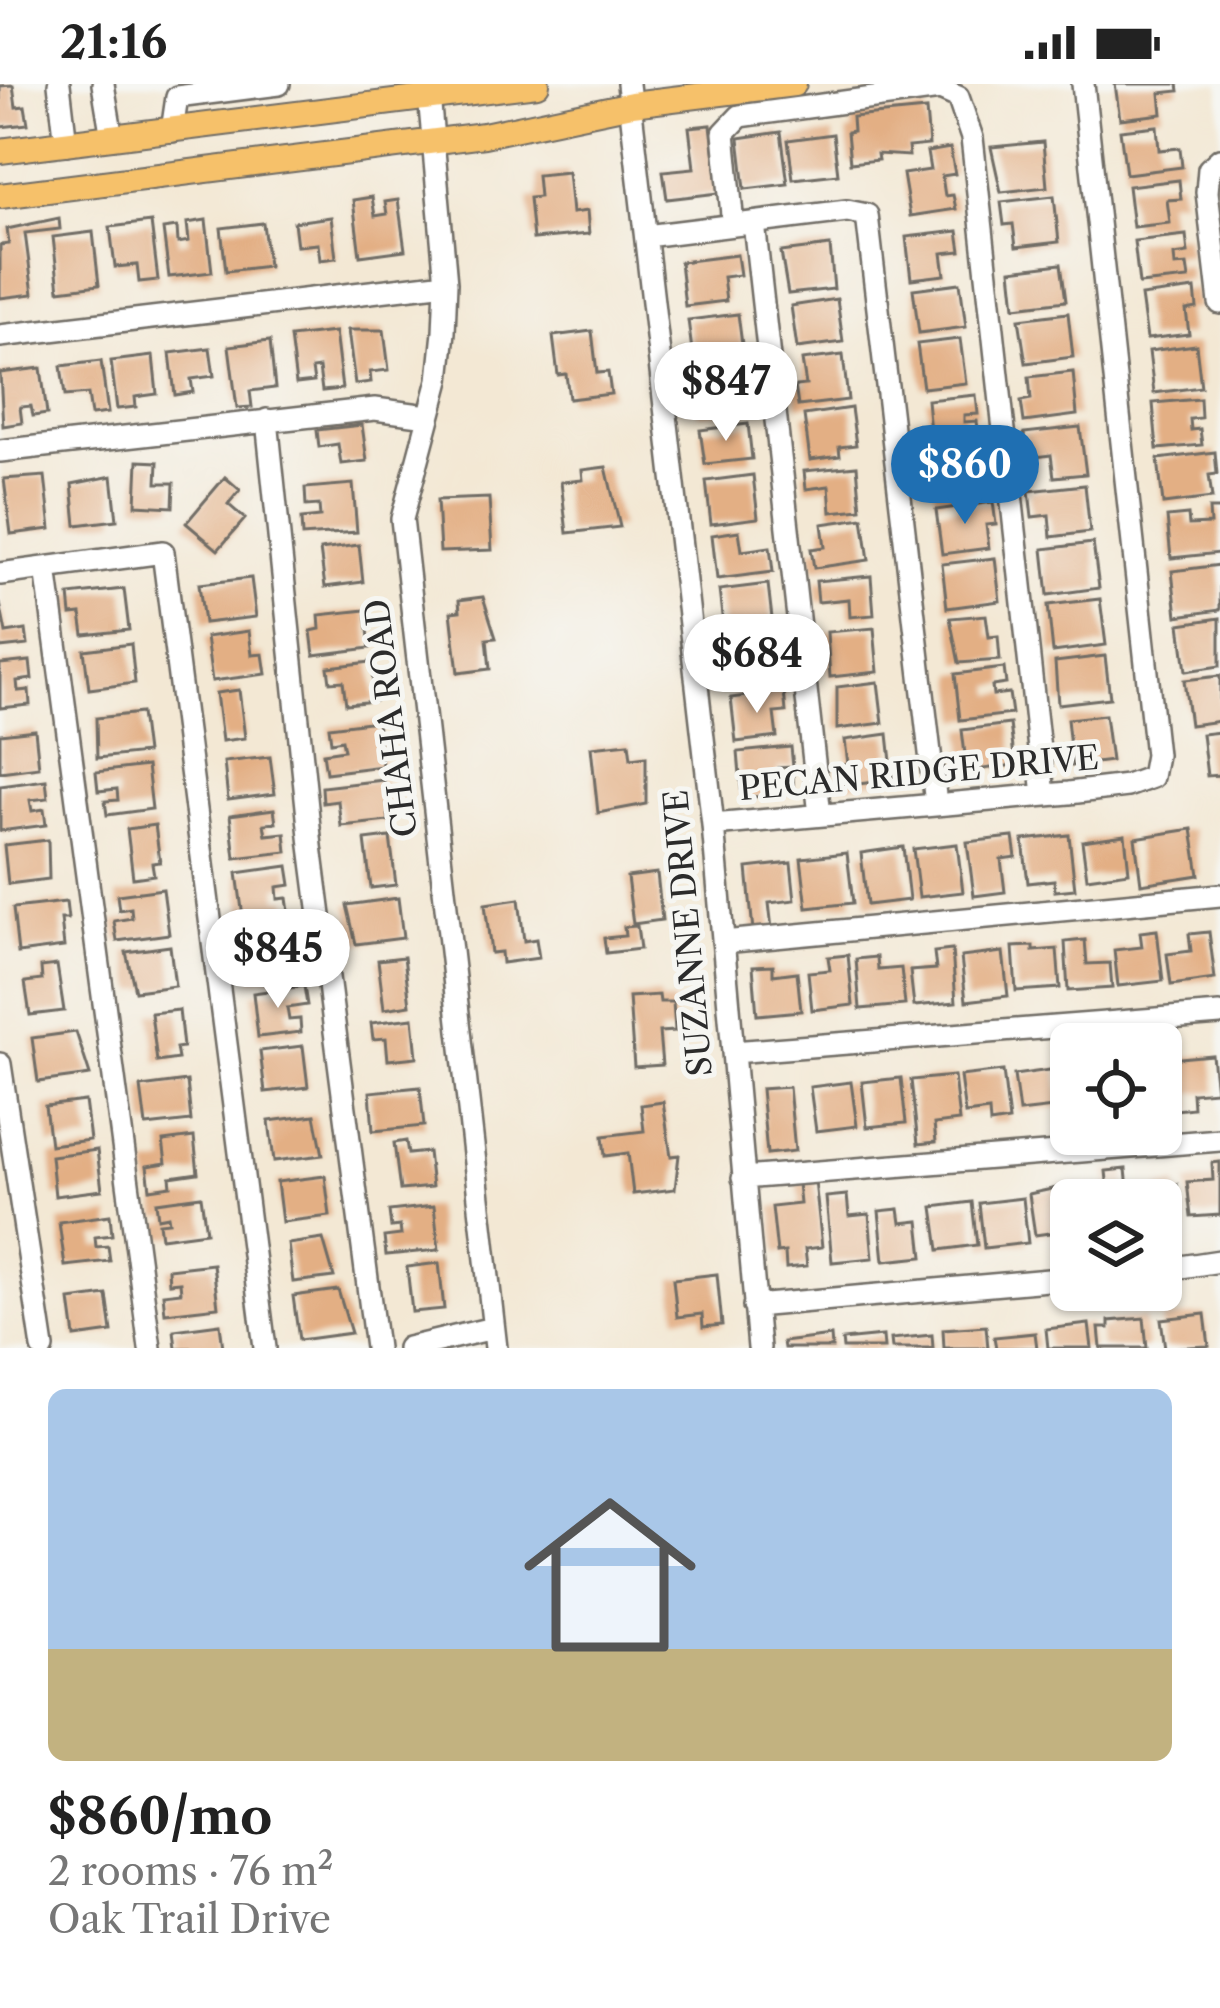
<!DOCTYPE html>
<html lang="en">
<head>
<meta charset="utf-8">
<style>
  :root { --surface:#fff; --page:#f6f6f6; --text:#222; --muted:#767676; --line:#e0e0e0; --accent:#1f6fb2 }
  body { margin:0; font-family:"Libre Caslon Text",serif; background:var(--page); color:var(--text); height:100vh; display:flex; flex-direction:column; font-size:45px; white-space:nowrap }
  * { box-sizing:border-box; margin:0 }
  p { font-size:39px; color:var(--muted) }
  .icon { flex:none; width:66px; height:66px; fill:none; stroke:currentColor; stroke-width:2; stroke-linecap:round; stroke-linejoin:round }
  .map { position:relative; height:1264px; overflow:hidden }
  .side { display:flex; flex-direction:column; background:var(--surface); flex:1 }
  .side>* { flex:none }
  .fabs { position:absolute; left:1050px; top:939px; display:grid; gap:24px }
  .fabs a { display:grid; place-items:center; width:132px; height:132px; border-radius:18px; background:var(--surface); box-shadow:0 3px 9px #0004; font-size:60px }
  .price { position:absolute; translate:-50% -102px; padding:0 27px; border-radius:42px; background:#fff; color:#222; font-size:39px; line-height:78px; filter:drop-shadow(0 3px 6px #0008) }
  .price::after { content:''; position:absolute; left:50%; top:72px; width:36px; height:27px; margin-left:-18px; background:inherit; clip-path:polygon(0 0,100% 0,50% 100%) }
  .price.on { background:var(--accent); color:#fff }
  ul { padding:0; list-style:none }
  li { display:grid; align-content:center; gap:24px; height:636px; padding:0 48px }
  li+li { border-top:3px solid var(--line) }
  li span { display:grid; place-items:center; height:372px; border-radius:18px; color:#555 }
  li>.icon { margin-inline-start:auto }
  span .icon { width:216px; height:216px; fill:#fffc; stroke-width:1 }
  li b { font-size:51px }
  .status { display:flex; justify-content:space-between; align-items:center; height:84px; padding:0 60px; background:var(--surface); direction:ltr }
  .status svg { height:33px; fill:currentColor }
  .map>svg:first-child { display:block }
  .building { fill:#e3af84 }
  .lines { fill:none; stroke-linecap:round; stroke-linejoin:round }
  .minor-casing { stroke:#716d66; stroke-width:26 }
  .major-casing { stroke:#716d66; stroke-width:28 }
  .minor { stroke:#fff; stroke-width:21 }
  .major { stroke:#f6c16b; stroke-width:24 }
  .labels { text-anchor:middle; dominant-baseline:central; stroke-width:10; stroke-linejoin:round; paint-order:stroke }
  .street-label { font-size:33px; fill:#2b2b2b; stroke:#f6f6f2 }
</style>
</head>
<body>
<div class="status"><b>21:16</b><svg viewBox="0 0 49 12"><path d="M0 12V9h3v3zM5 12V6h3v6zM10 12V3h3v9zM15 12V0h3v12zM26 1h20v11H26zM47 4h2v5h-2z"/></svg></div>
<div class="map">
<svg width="1220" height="1264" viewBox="0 0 1220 1264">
  <rect width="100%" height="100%" fill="#f6f6f2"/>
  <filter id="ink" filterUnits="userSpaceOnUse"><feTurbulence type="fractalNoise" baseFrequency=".00833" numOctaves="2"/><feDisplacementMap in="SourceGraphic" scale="24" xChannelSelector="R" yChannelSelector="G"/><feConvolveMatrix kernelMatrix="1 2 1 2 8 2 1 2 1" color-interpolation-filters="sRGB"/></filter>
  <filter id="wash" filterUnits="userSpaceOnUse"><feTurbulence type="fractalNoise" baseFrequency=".004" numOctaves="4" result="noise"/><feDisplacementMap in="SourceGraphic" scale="48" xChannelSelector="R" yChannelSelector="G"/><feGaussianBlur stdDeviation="2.7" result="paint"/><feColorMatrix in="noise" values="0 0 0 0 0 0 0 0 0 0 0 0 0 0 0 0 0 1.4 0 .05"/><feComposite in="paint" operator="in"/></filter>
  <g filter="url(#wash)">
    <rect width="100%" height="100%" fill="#f3e8d4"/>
    <g id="blocks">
      <path class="building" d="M 1115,0 L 1178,0 L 1179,7 L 1160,9 L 1162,30 L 1120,35 Z
        M 13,1 L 16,23 L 25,22 L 28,40 L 0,43 L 0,2 Z
        M 926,26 L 929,61 L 908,63 L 909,72 L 877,70 L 878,76 L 850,79 L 847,48 L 853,47 L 852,33 Z
        M 711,41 L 719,109 L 667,115 L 663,87 L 694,84 L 689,43 Z
        M 1157,42 L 1159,66 L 1180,64 L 1182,83 L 1126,90 L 1120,46 Z
        M 781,48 L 788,100 L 745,105 L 739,54 Z
        M 833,50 L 838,90 L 793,95 L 788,56 Z
        M 1043,58 L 1047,103 L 1001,108 L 991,63 Z
        M 950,64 L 955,90 L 942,92 L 945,112 L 953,111 L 956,125 L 910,132 L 903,90 L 930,86 L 927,68 Z
        M 568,88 L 572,129 L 587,127 L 589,150 L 533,155 L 529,114 L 539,113 L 537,91 Z
        M 1179,96 L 1181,115 L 1167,116 L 1170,139 L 1133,143 L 1128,102 Z
        M 1054,112 L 1059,158 L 1016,163 L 1013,140 L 1004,141 L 1001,118 Z
        M 372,113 L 375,132 L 387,130 L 385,118 L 398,116 L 405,166 L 360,172 L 353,116 Z
        M 331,133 L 336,174 L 320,176 L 318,160 L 297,162 L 294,138 Z
        M 59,134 L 60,145 L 25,149 L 33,210 L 0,214 L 0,161 L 9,160 L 7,145 Z
        M 206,136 L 212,188 L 169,193 L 163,145 L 177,143 L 178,159 L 189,157 L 187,139 Z
        M 151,138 L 158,196 L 139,198 L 137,181 L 115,183 L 110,143 Z
        M 263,139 L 268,182 L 226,187 L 221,144 Z
        M 958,147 L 961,167 L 942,169 L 945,191 L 911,195 L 906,153 Z
        M 93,148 L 99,201 L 59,206 L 53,153 Z
        M 1186,151 L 1188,169 L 1174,171 L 1175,182 L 1187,181 L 1189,195 L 1139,200 L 1134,157 Z
        M 830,162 L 834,205 L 788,210 L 781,168 Z
        M 737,171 L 740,191 L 723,193 L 726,217 L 685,222 L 680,178 Z
        M 1061,180 L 1066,217 L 1015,223 L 1011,186 Z
        M 960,199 L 966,243 L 919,249 L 913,205 Z
        M 1195,205 L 1197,224 L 1186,226 L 1189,250 L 1147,255 L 1141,212 Z
        M 837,215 L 843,258 L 797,264 L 791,222 Z
        M 1068,229 L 1073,273 L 1026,279 L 1019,235 Z
        M 738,230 L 743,268 L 693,274 L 688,236 Z
        M 348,246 L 384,246 L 389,286 L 370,288 L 371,298 L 355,300 Z
        M 592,247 L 597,289 L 608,288 L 611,310 L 569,315 L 566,290 L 558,291 L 553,252 Z
        M 335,248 L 342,305 L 322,307 L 319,284 L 312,285 L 314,298 L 296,300 L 290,253 Z
        M 960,255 L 966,299 L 923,304 L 917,260 Z
        M 270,257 L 275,304 L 250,307 L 252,323 L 237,324 L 229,262 Z
        M 1196,261 L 1201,303 L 1154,309 L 1149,267 Z
        M 210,264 L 214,292 L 191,295 L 193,308 L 175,311 L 170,269 Z
        M 843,271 L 848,316 L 798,322 L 795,302 L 806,301 L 802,276 Z
        M 153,272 L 157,310 L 135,313 L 136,323 L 117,325 L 111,277 Z
        M 101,277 L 108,329 L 91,331 L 88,310 L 65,312 L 61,282 Z
        M 736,281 L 738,307 L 753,306 L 755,325 L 699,330 L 695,285 Z
        M 41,284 L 47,330 L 33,332 L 31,322 L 20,323 L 22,339 L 3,342 L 0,289 Z
        M 1073,288 L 1077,331 L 1024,338 L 1021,317 L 1031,315 L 1029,293 Z
        M 976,311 L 978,330 L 964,331 L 964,338 L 977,337 L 979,353 L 931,358 L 927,316 Z
        M 1200,315 L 1201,334 L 1190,335 L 1191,346 L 1200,345 L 1202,361 L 1157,365 L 1153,319 Z
        M 851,324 L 856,361 L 839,363 L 840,372 L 810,376 L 804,331 Z
        M 748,340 L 752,375 L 705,380 L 700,346 Z
        M 362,341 L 367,377 L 341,380 L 338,360 L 319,363 L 317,346 Z
        M 1080,343 L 1086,390 L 1054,393 L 1051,371 L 1027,374 L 1024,349 Z
        M 986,364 L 988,382 L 963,385 L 964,398 L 984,396 L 986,410 L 935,415 L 930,370 Z
        M 1215,368 L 1217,390 L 1209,391 L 1212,414 L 1163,420 L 1158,375 Z
        M 138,377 L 158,378 L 157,399 L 174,399 L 173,423 L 136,421 Z
        M 857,382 L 861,425 L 831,428 L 829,402 L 806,405 L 804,387 Z
        M 606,383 L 620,443 L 567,449 L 561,398 L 583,396 L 582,386 Z
        M 753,391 L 758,434 L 711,440 L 706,397 Z
        M 45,392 L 51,445 L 11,450 L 4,395 Z
        M 112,392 L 117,436 L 76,441 L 72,400 Z
        M 225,393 L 240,406 L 228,420 L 245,435 L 218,466 L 186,439 Z
        M 353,400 L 357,448 L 302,452 L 301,435 L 320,433 L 319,421 L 306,422 L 305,404 Z
        M 1085,401 L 1090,448 L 1051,453 L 1049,431 L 1032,433 L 1029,407 Z
        M 489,414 L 492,466 L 440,468 L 437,416 Z
        M 993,418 L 996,440 L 986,441 L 989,464 L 942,470 L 936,426 Z
        M 1209,425 L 1220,425 L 1220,469 L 1171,474 L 1167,433 L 1188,431 L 1189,441 L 1210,440 Z
        M 863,434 L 869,476 L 814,484 L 811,465 L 825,463 L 822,440 Z
        M 739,447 L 742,467 L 770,463 L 773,488 L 717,495 L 712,451 Z
        M 1093,459 L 1099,504 L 1048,511 L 1043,465 Z
        M 359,461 L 363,498 L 325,503 L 320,466 Z
        M 995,474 L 1000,517 L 947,524 L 942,480 Z
        M 1220,481 L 1220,526 L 1177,532 L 1172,487 Z
        M 871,492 L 874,531 L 850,533 L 849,515 L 818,518 L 816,497 Z
        M 251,494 L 256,533 L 204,539 L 199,500 Z
        M 768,500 L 773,543 L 724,549 L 719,506 Z
        M 124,505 L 129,546 L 84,551 L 81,530 L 71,531 L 69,511 Z
        M 483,513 L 496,554 L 487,555 L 490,585 L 458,589 L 451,528 L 460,527 L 459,516 Z
        M 1100,515 L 1106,561 L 1053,568 L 1048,521 Z
        M 0,519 L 6,549 L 26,546 L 28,561 L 0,564 Z
        M 366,526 L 370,564 L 314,571 L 311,547 L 320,545 L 319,531 Z
        M 986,531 L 989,553 L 998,552 L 1000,576 L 959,579 L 950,534 Z
        M 1220,534 L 1220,582 L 1186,587 L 1180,540 Z
        M 874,544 L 878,588 L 830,593 L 827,548 Z
        M 249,547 L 252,571 L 263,570 L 266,590 L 212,597 L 206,553 Z
        M 780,554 L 782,571 L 765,573 L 767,599 L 729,603 L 725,560 Z
        M 131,560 L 135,599 L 89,605 L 84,566 Z
        M 1105,572 L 1110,614 L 1058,620 L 1055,578 Z
        M 30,577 L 32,595 L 17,597 L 18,607 L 29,606 L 30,621 L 0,624 L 0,580 Z
        M 371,578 L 375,617 L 346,620 L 343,597 L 330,598 L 328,583 Z
        M 1004,584 L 1006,600 L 992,602 L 993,611 L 1009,609 L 1012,630 L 960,636 L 955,590 Z
        M 1220,592 L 1220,637 L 1190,641 L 1184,596 Z
        M 878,598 L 883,639 L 837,645 L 837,603 Z
        M 239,606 L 245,654 L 222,657 L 216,609 Z
        M 784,607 L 786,628 L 774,629 L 777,653 L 736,658 L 731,614 Z
        M 141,629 L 146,669 L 97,674 L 96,634 Z
        M 1105,631 L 1111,677 L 1072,682 L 1067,635 Z
        M 377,637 L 382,682 L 326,689 L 323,669 L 344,666 L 342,656 L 331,658 L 329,643 Z
        M 1010,640 L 1015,681 L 967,687 L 962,646 Z
        M 35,646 L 39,683 L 0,688 L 0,650 Z
        M 1220,648 L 1220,691 L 1207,692 L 1202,650 Z
        M 888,650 L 893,696 L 840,702 L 838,682 L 848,680 L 845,656 Z
        M 629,659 L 631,675 L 646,673 L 646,720 L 598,729 L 591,663 Z
        M 791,663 L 793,683 L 778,684 L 778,693 L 793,692 L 794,709 L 742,714 L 738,668 Z
        M 270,673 L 275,710 L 228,716 L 224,678 Z
        M 147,682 L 152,725 L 107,731 L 105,717 L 118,716 L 117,705 L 98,707 L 96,688 Z
        M 46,696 L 48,714 L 30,716 L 32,727 L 44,725 L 46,741 L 0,747 L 0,702 Z
        M 384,696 L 389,737 L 341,742 L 338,717 L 323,719 L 322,703 Z
        M 274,725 L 276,739 L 264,740 L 266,751 L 285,749 L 287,768 L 235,774 L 230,731 Z
        M 155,741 L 160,778 L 152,779 L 154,791 L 133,794 L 127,745 Z
        M 1192,745 L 1199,791 L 1141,800 L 1135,754 Z
        M 1069,751 L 1075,805 L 1055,807 L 1054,796 L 1028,799 L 1023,756 Z
        M 1125,751 L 1129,788 L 1087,794 L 1082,757 Z
        M 390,753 L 396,801 L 371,804 L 365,756 Z
        M 1013,753 L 1016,773 L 1001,775 L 1005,808 L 974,812 L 967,758 Z
        M 48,756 L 49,795 L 8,800 L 4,761 Z
        M 957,760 L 963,808 L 919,813 L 913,765 Z
        M 903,763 L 909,816 L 867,821 L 861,769 Z
        M 847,769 L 853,819 L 807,824 L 801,774 Z
        M 791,779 L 795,816 L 769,819 L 772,845 L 753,847 L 747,784 Z
        M 288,782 L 291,801 L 277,803 L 278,815 L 287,814 L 289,828 L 243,833 L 237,789 Z
        M 657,789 L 662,836 L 633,840 L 627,793 Z
        M 163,805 L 169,850 L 117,857 L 114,837 L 132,834 L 131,824 L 119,826 L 117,811 Z
        M 398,814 L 403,854 L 356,860 L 347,821 Z
        M 519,815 L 524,857 L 536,855 L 539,874 L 502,879 L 501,868 L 491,869 L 485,820 Z
        M 66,818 L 68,835 L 61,835 L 64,863 L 18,869 L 13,824 Z
        M 637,842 L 640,865 L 606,869 L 604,854 L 625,852 L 624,843 Z
        M 1157,846 L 1163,897 L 1118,902 L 1114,866 L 1142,863 L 1140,848 Z
        M 1209,848 L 1215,895 L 1171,901 L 1167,870 L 1191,867 L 1189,850 Z
        M 297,852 L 301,890 L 251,896 L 246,858 Z
        M 1085,856 L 1087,880 L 1110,879 L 1112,904 L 1068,907 L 1065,858 Z
        M 170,862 L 175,902 L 135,907 L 126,868 Z
        M 1033,862 L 1033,867 L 1057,865 L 1060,904 L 1016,907 L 1013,863 Z
        M 952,866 L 956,918 L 914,922 L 910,887 L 936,885 L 934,868 Z
        M 1003,868 L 1008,912 L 966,917 L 961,873 Z
        M 848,871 L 853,921 L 812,926 L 808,888 L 830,886 L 828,873 Z
        M 404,873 L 410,921 L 384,925 L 378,876 Z
        M 877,873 L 878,886 L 901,884 L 905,921 L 860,925 L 856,875 Z
        M 57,881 L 64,927 L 30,931 L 25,898 L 42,896 L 41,883 Z
        M 773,881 L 773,891 L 797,888 L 801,927 L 757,931 L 753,882 Z
        M 304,902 L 307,921 L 287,924 L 289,936 L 300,935 L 301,948 L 258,953 L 253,909 Z
        M 659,911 L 660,918 L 673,918 L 675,947 L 659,948 L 662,981 L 634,983 L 629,913 Z
        M 179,926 L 183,963 L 176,964 L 178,975 L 157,978 L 151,929 Z
        M 413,934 L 417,973 L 388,976 L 386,954 L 373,955 L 371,939 Z
        M 76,948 L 90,991 L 38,998 L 32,954 Z
        M 303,962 L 308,1003 L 265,1008 L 260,967 Z
        M 1212,971 L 1216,1007 L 1192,1009 L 1193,1024 L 1175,1026 L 1169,975 Z
        M 1057,985 L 1062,1023 L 1019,1028 L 1014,991 Z
        M 1003,987 L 1009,1037 L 990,1040 L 989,1027 L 965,1030 L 960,992 Z
        M 954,992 L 959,1037 L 934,1040 L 936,1058 L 918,1060 L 911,996 Z
        M 901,994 L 906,1039 L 867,1043 L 862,998 Z
        M 187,997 L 191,1037 L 146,1042 L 141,1003 Z
        M 851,998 L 857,1042 L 816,1047 L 810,1003 Z
        M 420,1003 L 424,1042 L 373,1047 L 370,1008 Z
        M 789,1003 L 795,1067 L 767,1070 L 761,1005 Z
        M 85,1017 L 90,1056 L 50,1061 L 45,1022 Z
        M 663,1018 L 671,1072 L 679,1071 L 675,1105 L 633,1110 L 628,1069 L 605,1072 L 603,1052 L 644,1047 L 641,1021 Z
        M 315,1031 L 323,1071 L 274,1077 L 269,1037 Z
        M 194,1053 L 198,1089 L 170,1093 L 171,1102 L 150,1105 L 147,1082 L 166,1079 L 163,1057 Z
        M 406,1057 L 408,1070 L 428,1068 L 432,1103 L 400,1106 L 394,1059 Z
        M 97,1066 L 102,1106 L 55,1112 L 51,1072 Z
        M 1220,1078 L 1220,1131 L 1191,1133 L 1187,1098 L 1213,1096 L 1212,1079 Z
        M 1126,1085 L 1129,1116 L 1109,1116 L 1106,1087 Z
        M 325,1092 L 330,1132 L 282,1138 L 277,1098 Z
        M 815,1097 L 822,1163 L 805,1165 L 807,1182 L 786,1184 L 785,1168 L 777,1169 L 772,1123 L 800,1120 L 798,1099 Z
        M 1075,1100 L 1071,1146 L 1035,1151 L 1029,1110 Z
        M 1177,1100 L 1183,1147 L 1161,1150 L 1158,1103 Z
        M 847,1111 L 849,1132 L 869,1130 L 873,1174 L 832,1178 L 826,1113 Z
        M 201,1112 L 206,1148 L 161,1154 L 159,1139 L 169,1138 L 168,1132 L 158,1134 L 156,1118 Z
        M 1023,1114 L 1028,1159 L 984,1164 L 979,1119 Z
        M 972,1118 L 977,1161 L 939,1166 L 933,1123 Z
        M 434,1122 L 439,1166 L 386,1171 L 384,1153 L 401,1151 L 400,1142 L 391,1143 L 389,1127 Z
        M 899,1125 L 901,1139 L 919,1137 L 923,1173 L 884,1177 L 879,1127 Z
        M 110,1131 L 112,1151 L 95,1153 L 96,1163 L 108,1162 L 110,1177 L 65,1182 L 59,1138 Z
        M 323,1155 L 334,1193 L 293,1198 L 288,1160 Z
        M 439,1179 L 444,1225 L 412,1228 L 407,1183 Z
        M 213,1180 L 218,1223 L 165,1229 L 163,1210 L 181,1208 L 180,1198 L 169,1199 L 168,1185 Z
        M 717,1190 L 722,1241 L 703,1243 L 702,1230 L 677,1233 L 673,1195 Z
        M 338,1206 L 351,1249 L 299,1256 L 293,1212 Z
        M 107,1211 L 112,1248 L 75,1253 L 70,1216 Z
        M 1205,1230 L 1209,1262 L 1165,1264 L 1161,1235 Z
        M 1144,1234 L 1147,1264 L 1101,1264 L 1099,1244 L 1109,1244 L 1109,1237 Z
        M 220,1240 L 223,1264 L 176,1264 L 174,1246 Z
        M 1089,1240 L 1092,1264 L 1048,1264 L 1046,1245 Z
        M 986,1242 L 988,1264 L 944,1264 L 943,1245 Z
        M 1035,1249 L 1037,1264 L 996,1264 L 994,1253 Z
        M 932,1251 L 933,1264 L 892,1264 L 891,1255 Z
        M 831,1252 L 832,1264 L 784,1264 L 783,1258 Z
        M 883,1252 L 884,1264 L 843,1264 L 842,1256 Z"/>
    </g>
  </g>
  <g filter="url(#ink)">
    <use href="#blocks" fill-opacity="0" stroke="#716d66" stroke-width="3"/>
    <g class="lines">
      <defs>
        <path id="minor" d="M 59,0 L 66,60
          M 103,0 L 112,54
          M 428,0 L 446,199 L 444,248 L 439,296 L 402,435 L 496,1264
          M 628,0 L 713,741 L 759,1264
          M 172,47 L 177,13 L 279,0
          M 1220,75 L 1209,85 L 1207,108 L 1220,219
          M 754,139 L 820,731
          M 733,141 L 724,49 L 740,32 L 940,5 L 958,13 L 972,54 L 1044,711
          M 646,152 L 847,127 L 867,131 L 936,720
          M 0,252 L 446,199
          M 267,336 L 311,762 L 376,1264
          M 0,367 L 375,325 L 428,332
          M 46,484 L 150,1264
          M 0,490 L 163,468 L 265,1264
          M 713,741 L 1069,709 L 1127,702 L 1152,693 L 1156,671 L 1083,0
          M 723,858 L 1220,811
          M 733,968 L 1220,930
          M 0,980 L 43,1264
          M 743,1094 L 1220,1056
          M 1161,1186 L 1220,1177
          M 754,1222 L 1071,1194
          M 408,1264 L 493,1244"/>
        <path id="major" d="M 0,67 L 537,0
          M 0,112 L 484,51 L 632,20 L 794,0"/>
      </defs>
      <use href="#minor" class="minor-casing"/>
      <use href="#major" class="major-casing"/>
      <use href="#minor" class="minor"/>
      <use href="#major" class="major"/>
    </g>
  </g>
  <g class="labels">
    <g class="street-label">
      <text transform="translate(391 634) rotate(-97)">CHAHA ROAD</text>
      <text transform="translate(919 689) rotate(-5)">PECAN RIDGE DRIVE</text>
      <text transform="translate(688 849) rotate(-95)">SUZANNE DRIVE</text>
    </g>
  </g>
</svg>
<div class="fabs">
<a><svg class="icon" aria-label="locate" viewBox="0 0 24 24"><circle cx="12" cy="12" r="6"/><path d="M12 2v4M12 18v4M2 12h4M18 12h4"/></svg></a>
<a><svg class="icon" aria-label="layers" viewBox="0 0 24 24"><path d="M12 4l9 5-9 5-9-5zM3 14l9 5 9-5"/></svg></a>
</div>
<b class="price" style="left:726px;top:360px">$847</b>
<b class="price on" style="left:965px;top:443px">$860</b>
<b class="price" style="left:757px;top:632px">$684</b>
<b class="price" style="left:278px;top:927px">$845</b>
</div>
<section class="side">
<ul>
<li><span style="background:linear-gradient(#a9c7e8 70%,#c2b280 0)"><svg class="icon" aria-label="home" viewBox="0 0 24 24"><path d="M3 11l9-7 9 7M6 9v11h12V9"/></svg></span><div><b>$860/mo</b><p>2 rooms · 76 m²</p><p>Oak Trail Drive</p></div></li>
</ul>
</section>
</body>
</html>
